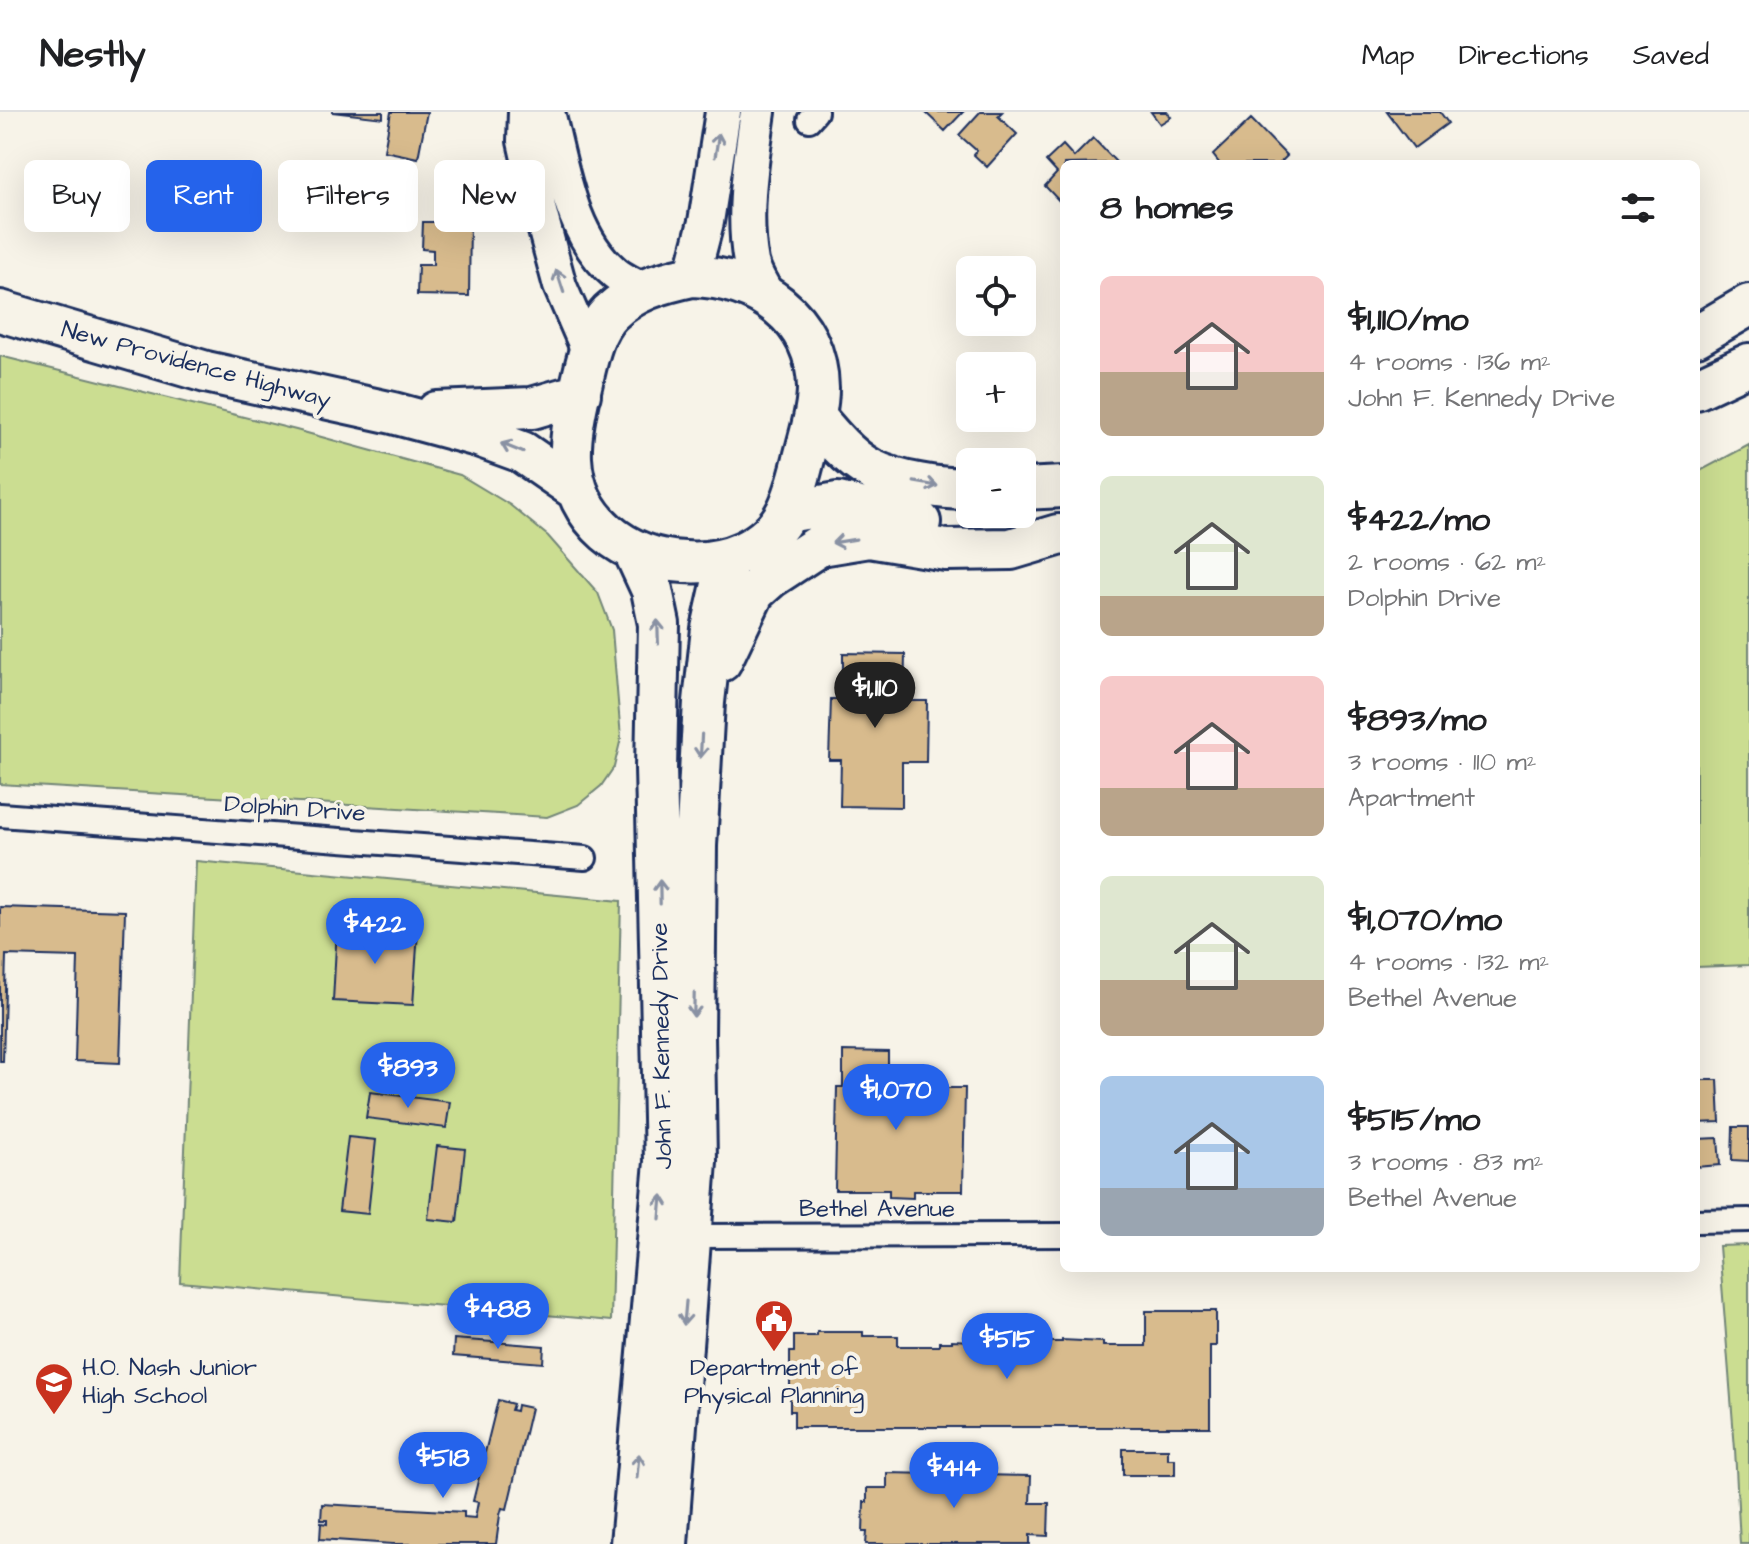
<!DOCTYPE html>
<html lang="en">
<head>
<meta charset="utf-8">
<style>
  :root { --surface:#fff; --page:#f6f6f6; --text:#202124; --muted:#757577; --line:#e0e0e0; --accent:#2563eb }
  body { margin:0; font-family:"Architects Daughter",sans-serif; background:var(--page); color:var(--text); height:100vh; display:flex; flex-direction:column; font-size:30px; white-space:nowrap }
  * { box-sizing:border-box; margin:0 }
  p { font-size:26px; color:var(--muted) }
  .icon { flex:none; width:44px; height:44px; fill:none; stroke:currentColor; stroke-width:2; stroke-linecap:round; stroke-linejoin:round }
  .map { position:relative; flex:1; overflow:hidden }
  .details { position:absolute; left:1060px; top:48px; width:640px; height:1112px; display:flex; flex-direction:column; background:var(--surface); border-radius:12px; box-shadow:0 8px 32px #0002 }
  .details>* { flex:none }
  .top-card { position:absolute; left:24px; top:48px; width:760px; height:72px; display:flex; gap:16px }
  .tools { position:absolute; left:956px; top:144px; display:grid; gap:16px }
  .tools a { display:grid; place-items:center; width:80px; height:80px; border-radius:12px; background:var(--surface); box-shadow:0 8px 32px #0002; font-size:40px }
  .price { position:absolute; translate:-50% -68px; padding:0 18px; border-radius:28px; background:var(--accent); color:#fff; font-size:26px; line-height:52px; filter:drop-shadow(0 2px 4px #0008) }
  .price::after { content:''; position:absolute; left:50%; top:48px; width:24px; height:18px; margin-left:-12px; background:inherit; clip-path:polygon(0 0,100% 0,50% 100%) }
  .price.on { background:#222; color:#fff }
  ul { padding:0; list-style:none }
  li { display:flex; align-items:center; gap:24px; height:200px; padding:0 40px }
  li span { display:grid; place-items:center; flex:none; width:224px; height:160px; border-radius:12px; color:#555 }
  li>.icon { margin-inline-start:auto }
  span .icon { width:96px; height:96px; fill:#fffc; stroke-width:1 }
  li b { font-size:34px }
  h2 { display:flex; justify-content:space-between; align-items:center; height:96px; padding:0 40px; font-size:34px }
  .tag { padding:0 28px; border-radius:12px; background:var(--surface); box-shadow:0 8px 32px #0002; font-size:28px; line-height:72px }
  .tag.on { background:var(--accent); color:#fff }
  header { display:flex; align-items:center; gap:48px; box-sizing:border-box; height:112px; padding:0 40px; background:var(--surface); border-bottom:2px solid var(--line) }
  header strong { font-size:38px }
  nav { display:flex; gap:44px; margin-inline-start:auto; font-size:28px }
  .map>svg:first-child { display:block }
  .green { fill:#cbdd91; stroke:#738678; stroke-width:2 }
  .building { fill:#d8bb8d; stroke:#1b2f5e; stroke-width:2 }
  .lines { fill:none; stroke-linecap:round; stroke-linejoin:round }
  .street-casing { stroke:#1b2f5e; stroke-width:28 }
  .secondary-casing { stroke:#1b2f5e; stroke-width:38 }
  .primary-casing { stroke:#1b2f5e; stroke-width:40 }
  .highway-casing { stroke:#1b2f5e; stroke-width:46 }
  .street { stroke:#f7f3e8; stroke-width:22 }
  .secondary { stroke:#f7f3e8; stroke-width:32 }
  .primary { stroke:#f7f3e8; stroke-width:34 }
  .highway { stroke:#f7f3e8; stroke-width:40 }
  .oneway { stroke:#8991a3 }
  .labels { text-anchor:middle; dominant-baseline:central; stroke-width:8; stroke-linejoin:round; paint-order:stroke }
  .street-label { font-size:24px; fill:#1b2f5e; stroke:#f7f3e8 }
  .poi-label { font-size:24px; fill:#1b2f5e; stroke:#f7f3e8; text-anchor:start }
</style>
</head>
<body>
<header>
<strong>Nestly</strong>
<nav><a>Map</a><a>Directions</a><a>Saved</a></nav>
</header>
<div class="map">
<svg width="1749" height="1432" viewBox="0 0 1749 1432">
  <rect width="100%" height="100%" fill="#f7f3e8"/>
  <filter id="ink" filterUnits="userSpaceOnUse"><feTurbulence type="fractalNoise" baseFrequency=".0125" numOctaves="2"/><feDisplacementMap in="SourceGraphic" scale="16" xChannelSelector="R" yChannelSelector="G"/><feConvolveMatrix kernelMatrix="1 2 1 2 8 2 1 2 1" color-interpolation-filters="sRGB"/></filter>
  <g filter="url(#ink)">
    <path class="green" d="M 0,244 L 296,318 L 460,363 L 510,393 L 548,424 L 598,481 L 612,518 L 621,626 L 614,655 L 601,674 L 578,693 L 547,705 L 0,672 Z
      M 1749,333 L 1749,853 L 1696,855 L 1696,361 Z
      M 196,749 L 621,789 L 611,1209 L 180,1170 Z
      M 1749,1133 L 1749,1432 L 1740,1432 L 1735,1337 L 1719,1134 Z"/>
    <path class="building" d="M 332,0 L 383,0 L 383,6 Z
      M 391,0 L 427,0 L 418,46 L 384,39 Z
      M 925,0 L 963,0 L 945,19 Z
      M 980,0 L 1002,0 L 998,4 L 1017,22 L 987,55 L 974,43 L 977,39 L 959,23 Z
      M 1151,0 L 1167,0 L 1171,5 L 1160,12 Z
      M 1387,0 L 1440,0 L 1448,11 L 1414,36 Z
      M 1251,7 L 1287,44 L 1279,52 L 1220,52 L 1213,43 Z
      M 1093,26 L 1117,51 L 1064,52 L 1064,94 L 1045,74 L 1057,61 L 1046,49 L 1063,33 L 1074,45 Z
      M 423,110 L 470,110 L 469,184 L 417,183 L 418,153 L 433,153 L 433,138 L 422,137 Z
      M 843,541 L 905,542 L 904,589 L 927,589 L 926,650 L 902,650 L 902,695 L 840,694 L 841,648 L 829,648 L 831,587 L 843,587 Z
      M 0,795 L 125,799 L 120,951 L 75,949 L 78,845 L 6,843 L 3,949 L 0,949 Z
      M 337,815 L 418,819 L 413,893 L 333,889 Z
      M 843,939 L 888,940 L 888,967 L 912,967 L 912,976 L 965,976 L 963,1079 L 913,1079 L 913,1086 L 889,1085 L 889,1078 L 835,1078 L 837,975 L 843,975 Z
      M 1696,968 L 1718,968 L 1720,1010 L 1696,1011 Z
      M 370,980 L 450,990 L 446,1016 L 366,1006 Z
      M 1733,1015 L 1749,1015 L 1749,1049 L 1732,1048 Z
      M 348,1025 L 376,1028 L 368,1102 L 339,1099 Z
      M 1718,1026 L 1720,1053 L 1696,1055 L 1696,1027 Z
      M 437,1034 L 465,1037 L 457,1110 L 428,1107 Z
      M 1146,1199 L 1216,1199 L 1216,1234 L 1210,1234 L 1210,1315 L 794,1315 L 794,1299 L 790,1299 L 790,1240 L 794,1240 L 794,1224 L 817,1224 L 817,1220 L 863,1220 L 863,1224 L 898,1224 L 898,1234 L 939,1234 L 939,1230 L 952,1230 L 952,1228 L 994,1230 L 994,1234 L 1048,1234 L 1048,1230 L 1062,1230 L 1062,1228 L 1103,1230 L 1103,1234 L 1146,1234 Z
      M 454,1227 L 544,1234 L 543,1251 L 453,1244 Z
      M 498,1288 L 513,1292 L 511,1298 L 516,1299 L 517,1293 L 531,1296 L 507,1397 L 502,1396 L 500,1403 L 496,1432 L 393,1432 L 320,1427 L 321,1411 L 327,1412 L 327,1408 L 321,1408 L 322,1392 L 464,1400 L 464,1405 L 475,1406 L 478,1390 L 473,1389 Z
      M 1123,1337 L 1168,1337 L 1168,1347 L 1175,1347 L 1175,1363 L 1123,1363 Z
      M 887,1361 L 1031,1364 L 1030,1391 L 1049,1391 L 1048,1424 L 1030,1423 L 1030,1432 L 866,1432 L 867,1420 L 863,1420 L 864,1390 L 867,1390 L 867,1376 L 887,1376 Z"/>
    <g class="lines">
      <defs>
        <path id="street" d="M 809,8 L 816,0
          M 0,703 L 585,746
          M 1696,1109 L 1749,1108
          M 691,1124 L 1064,1123"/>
        <path id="secondary" d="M 525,0 L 524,29 L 540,100 L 560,174 L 589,241
          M 548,0 C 562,53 570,124 615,161 C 622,167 633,172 642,177"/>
        <path id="primary" d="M 758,0 C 751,49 742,101 751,150 C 754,162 762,174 767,184
          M 692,164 L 706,110 L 723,0"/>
        <path id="highway" d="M 692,164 C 757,166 817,204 818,276 C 818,296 812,316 807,335 C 801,357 797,379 787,399 C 768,437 724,453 684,450 C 625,447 574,408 571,346 C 570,322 576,296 581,274 C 587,249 592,219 610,201 C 634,178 660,171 692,164 Z
          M 0,199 L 206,260 L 393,301 L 478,324 L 522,340 L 577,378
          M 1696,224 L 1749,193
          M 1696,277 L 1749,252
          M 437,300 L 532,296 L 580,282
          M 815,305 C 830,323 849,346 870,357 C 897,371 941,377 970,377
          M 1022,377 L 1064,375
          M 787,400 L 838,391 L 920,410
          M 721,549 L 754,480 L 771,465 L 820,433 L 869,425 L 946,438 L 1011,437 L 1058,423
          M 631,1432 L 665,1050 L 656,656 L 659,512 L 652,478 L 634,439
          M 667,1432 L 696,1049 L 694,924 L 696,734 L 704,590 L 712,517 L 728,446"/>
      </defs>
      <use href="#street" class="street-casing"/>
      <use href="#secondary" class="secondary-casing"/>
      <use href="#primary" class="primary-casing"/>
      <use href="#highway" class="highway-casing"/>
      <use href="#street" class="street"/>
      <use href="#secondary" class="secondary"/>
      <use href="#primary" class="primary"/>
      <use href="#highway" class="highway"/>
    </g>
    <defs><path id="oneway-shaft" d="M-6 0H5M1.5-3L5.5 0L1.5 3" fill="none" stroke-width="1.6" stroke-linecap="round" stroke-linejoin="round" transform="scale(2)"/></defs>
    <g class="oneway">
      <use href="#oneway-shaft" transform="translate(717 33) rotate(-81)"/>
      <use href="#oneway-shaft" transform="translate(560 169) rotate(-108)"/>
      <use href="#oneway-shaft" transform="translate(512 336) rotate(-158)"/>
      <use href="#oneway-shaft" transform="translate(926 372) rotate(10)"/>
      <use href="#oneway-shaft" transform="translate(844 429) rotate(171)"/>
      <use href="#oneway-shaft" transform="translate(658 520) rotate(-92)"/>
      <use href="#oneway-shaft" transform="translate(701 634) rotate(93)"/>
      <use href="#oneway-shaft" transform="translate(660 780) rotate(-91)"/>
      <use href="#oneway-shaft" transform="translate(694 893) rotate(91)"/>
      <use href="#oneway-shaft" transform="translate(661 1095) rotate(-85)"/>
      <use href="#oneway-shaft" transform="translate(685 1201) rotate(95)"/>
      <use href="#oneway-shaft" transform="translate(638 1354) rotate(-85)"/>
    </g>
  </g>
  <defs>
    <symbol id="civic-pin" viewBox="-11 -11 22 30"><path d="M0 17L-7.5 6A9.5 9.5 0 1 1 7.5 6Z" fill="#c8321e" stroke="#f7f3e8"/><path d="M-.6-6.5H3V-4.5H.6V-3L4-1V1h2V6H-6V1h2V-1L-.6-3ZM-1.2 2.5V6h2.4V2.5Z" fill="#fff"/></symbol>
    <symbol id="school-pin" viewBox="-11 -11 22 30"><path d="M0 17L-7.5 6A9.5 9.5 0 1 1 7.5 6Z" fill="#c8321e" stroke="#f7f3e8"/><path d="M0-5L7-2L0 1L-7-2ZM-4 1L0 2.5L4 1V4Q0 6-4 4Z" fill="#fff"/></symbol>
  </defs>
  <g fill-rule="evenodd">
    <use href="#civic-pin" x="752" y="1185" width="44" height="60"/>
    <use href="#school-pin" x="32" y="1248" width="44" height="60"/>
  </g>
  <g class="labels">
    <g class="street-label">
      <text transform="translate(196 253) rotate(15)">New Providence Highway</text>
      <text transform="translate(295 697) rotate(4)">Dolphin Drive</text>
      <text transform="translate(662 934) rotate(-91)">John F. Kennedy Drive</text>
      <text x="877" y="1097">Bethel Avenue</text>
    </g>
    <g class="poi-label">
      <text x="82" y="1256">H.O. Nash Junior<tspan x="82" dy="28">High School</tspan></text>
      <text x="774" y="1256" text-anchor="middle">Department of<tspan x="774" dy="28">Physical Planning</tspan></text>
    </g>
  </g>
</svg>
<div class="tools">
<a><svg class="icon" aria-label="locate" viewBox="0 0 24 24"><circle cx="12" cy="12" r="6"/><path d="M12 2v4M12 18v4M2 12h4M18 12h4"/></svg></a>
<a>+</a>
<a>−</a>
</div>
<b class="price on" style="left:875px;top:618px">$1,110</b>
<b class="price" style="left:375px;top:854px">$422</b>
<b class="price" style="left:408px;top:998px">$893</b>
<b class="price" style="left:896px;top:1020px">$1,070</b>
<b class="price" style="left:498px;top:1239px">$488</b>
<b class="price" style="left:1007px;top:1269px">$515</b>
<b class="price" style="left:443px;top:1388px">$518</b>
<b class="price" style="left:954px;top:1398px">$414</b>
<div class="top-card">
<a class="tag">Buy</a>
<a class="tag on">Rent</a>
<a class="tag">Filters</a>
<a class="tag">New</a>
</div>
<section class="details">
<h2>8 homes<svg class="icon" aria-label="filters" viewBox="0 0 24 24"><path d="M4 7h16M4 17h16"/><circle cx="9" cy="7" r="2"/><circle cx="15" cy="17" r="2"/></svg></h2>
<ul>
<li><span style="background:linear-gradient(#f6c9c9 60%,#b9a48a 0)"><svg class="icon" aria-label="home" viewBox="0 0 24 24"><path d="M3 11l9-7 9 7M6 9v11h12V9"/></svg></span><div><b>$1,110/mo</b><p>4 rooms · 136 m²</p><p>John F. Kennedy Drive</p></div></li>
<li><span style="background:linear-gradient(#dfe7d0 75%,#b9a48a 0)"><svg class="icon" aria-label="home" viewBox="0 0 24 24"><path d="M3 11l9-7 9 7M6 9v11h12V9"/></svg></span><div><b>$422/mo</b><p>2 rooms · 62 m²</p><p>Dolphin Drive</p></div></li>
<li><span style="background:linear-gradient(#f6c9c9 70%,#b9a48a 0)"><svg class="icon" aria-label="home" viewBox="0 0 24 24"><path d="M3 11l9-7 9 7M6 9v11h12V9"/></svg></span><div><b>$893/mo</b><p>3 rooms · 110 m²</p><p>Apartment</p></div></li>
<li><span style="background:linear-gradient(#dfe7d0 65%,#b9a48a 0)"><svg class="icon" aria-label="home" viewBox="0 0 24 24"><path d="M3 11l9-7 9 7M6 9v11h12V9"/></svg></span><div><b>$1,070/mo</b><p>4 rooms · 132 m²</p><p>Bethel Avenue</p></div></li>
<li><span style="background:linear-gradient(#a9c7e8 70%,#9aa5b1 0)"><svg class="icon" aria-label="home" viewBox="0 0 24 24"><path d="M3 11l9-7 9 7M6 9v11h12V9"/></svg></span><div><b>$515/mo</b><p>3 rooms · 83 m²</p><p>Bethel Avenue</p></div></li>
</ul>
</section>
</div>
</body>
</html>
